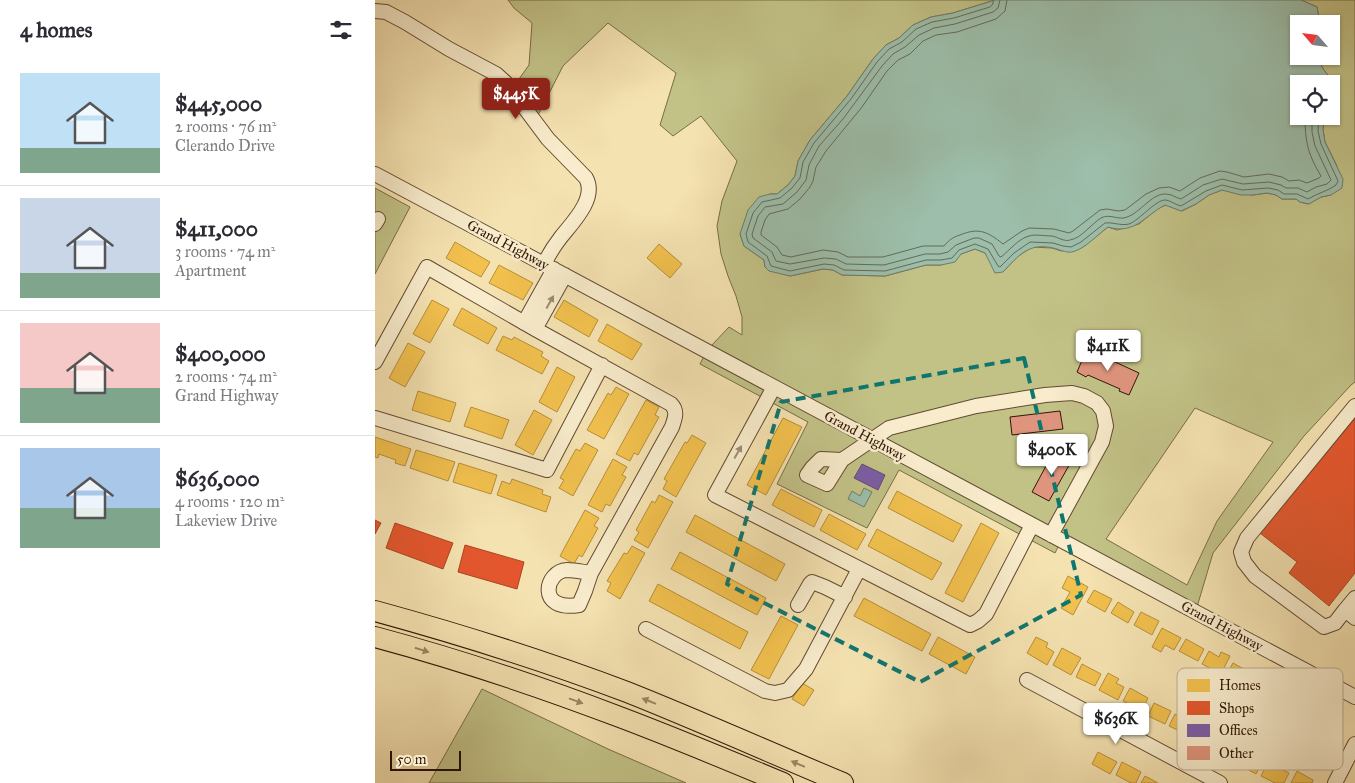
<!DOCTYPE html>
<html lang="en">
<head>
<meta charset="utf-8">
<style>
  :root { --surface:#fff; --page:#f2f2f3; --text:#2b2b33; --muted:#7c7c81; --line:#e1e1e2; --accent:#8f2418 }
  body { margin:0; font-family:"IM FELL Great Primer",serif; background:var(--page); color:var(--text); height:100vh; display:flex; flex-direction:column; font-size:19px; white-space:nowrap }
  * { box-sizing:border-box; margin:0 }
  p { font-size:16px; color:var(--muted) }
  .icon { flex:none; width:28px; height:28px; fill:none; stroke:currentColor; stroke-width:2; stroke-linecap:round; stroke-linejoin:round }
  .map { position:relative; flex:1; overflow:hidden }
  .sheet { display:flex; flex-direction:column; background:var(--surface); width:375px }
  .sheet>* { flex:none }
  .needle { width:32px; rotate:298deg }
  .fabs { position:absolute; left:915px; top:15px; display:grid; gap:10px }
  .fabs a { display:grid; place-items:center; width:50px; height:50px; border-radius:0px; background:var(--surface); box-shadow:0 1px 4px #0004; font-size:25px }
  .scale { position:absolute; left:15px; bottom:12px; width:71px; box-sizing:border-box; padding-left:5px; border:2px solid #311707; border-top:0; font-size:14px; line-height:18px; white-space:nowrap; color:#311707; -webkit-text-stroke:4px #f8eccc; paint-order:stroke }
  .price { position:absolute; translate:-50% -42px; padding:0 11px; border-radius:5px; background:#fff; color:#222; font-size:16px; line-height:32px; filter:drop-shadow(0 1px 2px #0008) }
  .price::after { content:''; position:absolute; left:50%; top:30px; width:15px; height:11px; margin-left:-8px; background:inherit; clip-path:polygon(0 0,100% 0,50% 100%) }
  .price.active { background:var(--accent); color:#fff }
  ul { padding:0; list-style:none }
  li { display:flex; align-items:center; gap:15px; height:125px; padding:0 20px }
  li+li { border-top:1px solid var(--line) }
  li span { display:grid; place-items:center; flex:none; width:140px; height:100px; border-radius:0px; color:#555 }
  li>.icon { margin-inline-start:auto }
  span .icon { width:60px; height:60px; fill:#fffc; stroke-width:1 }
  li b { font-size:21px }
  h2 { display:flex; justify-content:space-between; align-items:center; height:60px; padding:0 20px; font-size:21px }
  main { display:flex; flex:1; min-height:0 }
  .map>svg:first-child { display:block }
  .green { fill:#c2c287; stroke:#7a6c47; fill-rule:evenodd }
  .water { fill:#9cbeaa; stroke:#717b69 }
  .homes { fill:#f2c14e; stroke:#b88e39 }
  .shops { fill:#e4572e; stroke:#ae4422 }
  .offices { fill:#7b5ea7; stroke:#654977 }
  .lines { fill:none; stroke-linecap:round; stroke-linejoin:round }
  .shore { stroke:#666a58; stroke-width:1 }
  .building { fill:#de947d; stroke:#311707 }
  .minor-casing { stroke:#624a32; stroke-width:16 }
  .highway-casing { stroke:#311707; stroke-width:22 }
  .minor { stroke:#f8eccc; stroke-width:14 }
  .highway { stroke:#f5e2b1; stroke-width:20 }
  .oneway { fill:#9e8c73 }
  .oneway2 { fill:#9d8764 }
  .marked { fill:none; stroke:#0f766e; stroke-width:4; stroke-dasharray:10 6; stroke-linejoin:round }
  .labels { text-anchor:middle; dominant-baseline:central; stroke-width:5; stroke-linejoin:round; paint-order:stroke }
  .street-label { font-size:14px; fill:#311707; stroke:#f8eccc }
  .key { fill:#f8eccc; stroke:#bcac91; stroke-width:1 }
  .key-label { font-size:14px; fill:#311707 }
</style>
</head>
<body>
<main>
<section class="sheet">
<h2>4 homes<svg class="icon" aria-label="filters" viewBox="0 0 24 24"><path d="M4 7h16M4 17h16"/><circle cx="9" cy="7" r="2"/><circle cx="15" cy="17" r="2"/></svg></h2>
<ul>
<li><span style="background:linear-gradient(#bfe0f5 75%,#7fa58c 0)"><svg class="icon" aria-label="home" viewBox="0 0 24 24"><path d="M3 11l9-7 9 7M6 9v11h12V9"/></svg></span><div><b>$445,000</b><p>2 rooms · 76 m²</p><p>Clerando Drive</p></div></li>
<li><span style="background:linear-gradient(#c9d6e8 75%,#7fa58c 0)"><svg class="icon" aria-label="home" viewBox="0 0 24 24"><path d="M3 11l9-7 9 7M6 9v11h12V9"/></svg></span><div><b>$411,000</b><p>3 rooms · 74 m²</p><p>Apartment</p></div></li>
<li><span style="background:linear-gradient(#f6c9c9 65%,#7fa58c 0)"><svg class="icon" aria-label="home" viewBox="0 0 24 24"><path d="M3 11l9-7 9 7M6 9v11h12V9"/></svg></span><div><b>$400,000</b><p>2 rooms · 74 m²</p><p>Grand Highway</p></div></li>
<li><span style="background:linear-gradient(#a9c7e8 60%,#7fa58c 0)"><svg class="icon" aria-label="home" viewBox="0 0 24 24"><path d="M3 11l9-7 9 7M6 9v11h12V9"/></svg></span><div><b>$636,000</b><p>4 rooms · 120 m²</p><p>Lakeview Drive</p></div></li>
</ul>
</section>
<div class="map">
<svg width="980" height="783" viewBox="0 0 980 783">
  <rect width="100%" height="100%" fill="#f5e2b1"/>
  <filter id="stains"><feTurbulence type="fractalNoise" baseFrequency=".004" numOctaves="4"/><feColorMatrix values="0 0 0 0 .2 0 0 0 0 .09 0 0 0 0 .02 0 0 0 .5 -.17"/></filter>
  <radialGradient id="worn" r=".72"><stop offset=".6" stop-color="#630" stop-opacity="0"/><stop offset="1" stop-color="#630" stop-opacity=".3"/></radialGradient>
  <path class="green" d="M 133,0 L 620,0 L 578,13 L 556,17 L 538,25 L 524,38 L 511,45 L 498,59 L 472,96 L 435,140 L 423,161 L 420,176 L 413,185 L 402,194 L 395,194 L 365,234 L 369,246 L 389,260 L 390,267 L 415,276 L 448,269 L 458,270 L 467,275 L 510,276 L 551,265 L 566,265 L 586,254 L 600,249 L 610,253 L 628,272 L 642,257 L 657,247 L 677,248 L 686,251 L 708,247 L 733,227 L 742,230 L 764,224 L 782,209 L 791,205 L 807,211 L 821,204 L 834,195 L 847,190 L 878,195 L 892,193 L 901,195 L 907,199 L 921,199 L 925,202 L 933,204 L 946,197 L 956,195 L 962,166 L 950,142 L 948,130 L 949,116 L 956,116 L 956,95 L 961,86 C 954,74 946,71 943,56 L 956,56 L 956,24 L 940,24 L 944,19 L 942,7 L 926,0 L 980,0 L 980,382 L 976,385 L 929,436 L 838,553 L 822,607 L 336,346 L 354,327 L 367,335 L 367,317 L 361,296 L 353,276 L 346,254 L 342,226 L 347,201 L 362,161 L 326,116 L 298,136 L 285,125 L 301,73 L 233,23 L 188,66 L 162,117 L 134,93 L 154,65 L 157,23 L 139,8 ZM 820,408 L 898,442 L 842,521 L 812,585 L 731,539 Z
    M 0,188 L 35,207 L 0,274 Z
    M 330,354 L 684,545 L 680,553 L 524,470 L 492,528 L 402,484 L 433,422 L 325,364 Z
    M 107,689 L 233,749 L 311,783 L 54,783 Z"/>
  <path class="water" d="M 620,0 L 926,0 L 942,7 L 944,19 L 940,24 L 924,24 L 924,56 L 943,56 C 946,71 954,74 961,86 L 956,95 L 956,84 L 924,84 L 924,116 L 949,116 L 948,130 L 950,142 L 968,179 L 967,188 L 956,195 L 946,197 L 934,204 L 925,202 L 921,199 L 907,199 L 901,195 L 892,193 L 878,195 L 866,195 L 847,190 L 834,195 L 821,204 L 806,211 L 790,205 C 769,216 760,235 733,227 C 722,235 710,249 697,252 C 690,253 684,249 678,248 C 654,242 643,256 628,272 L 620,273 L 610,253 L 600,249 L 586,254 L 580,262 L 566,265 L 551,265 L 510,276 L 467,275 L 458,270 L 448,269 L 415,276 L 394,271 L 390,267 L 389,260 L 369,246 L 365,234 L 373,210 L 384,197 L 395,194 L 402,194 L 413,185 L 420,176 L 423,161 L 435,140 L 472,96 L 498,59 L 511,45 L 524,38 L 538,25 L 556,17 L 578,13 Z
    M 489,488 L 497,492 L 489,507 L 473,499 L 477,491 L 485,496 Z"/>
  <path class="homes" d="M 80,242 L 115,262 L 106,277 L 71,258 Z
    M 284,244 L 307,264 L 295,278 L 272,258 Z
    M 124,265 L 158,283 L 148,300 L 114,283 Z
    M 57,300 L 74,309 L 55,343 L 38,334 Z
    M 189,300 L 223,320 L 214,337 L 179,317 Z
    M 87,308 L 122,328 L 113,344 L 78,325 Z
    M 232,324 L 267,344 L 257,360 L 223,341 Z
    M 128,336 L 137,340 L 139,337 L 168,352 L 166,356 L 174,361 L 167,374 L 121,350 Z
    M 33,343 L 50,352 L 30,387 L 14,378 Z
    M 182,367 L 200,377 L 182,412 L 164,402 Z
    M 241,387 L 254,394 L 229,439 L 212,430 L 233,393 L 236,395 Z
    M 43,391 L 81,403 L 75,422 L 37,410 Z
    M 271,400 L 284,407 L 280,415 L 284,417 L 263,455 L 259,453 L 255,461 L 241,454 Z
    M 96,407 L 134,420 L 127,439 L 89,426 Z
    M 159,410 L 177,420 L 158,455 L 140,445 Z
    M 408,418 L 427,427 L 391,495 L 372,485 Z
    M 317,435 L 331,443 L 301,497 L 288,489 L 292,481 L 289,479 L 310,442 L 312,443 Z
    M 0,437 L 36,449 L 30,466 L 20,463 L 21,460 L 4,454 L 3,458 L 0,457 Z
    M 210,443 L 223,450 L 198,496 L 184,488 L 189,480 L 185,478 L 201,449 L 205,451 Z
    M 41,450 L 80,462 L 73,481 L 35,468 Z
    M 238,459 L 252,467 L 247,475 L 251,477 L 235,506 L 231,504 L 227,512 L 213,505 Z
    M 84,463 L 122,475 L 116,494 L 78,482 Z
    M 137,479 L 168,490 L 167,494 L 176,497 L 171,512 L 122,495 L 127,481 L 135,484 Z
    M 406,489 L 447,510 L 439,527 L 397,505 Z
    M 522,491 L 587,525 L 578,542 L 513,508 Z
    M 284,495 L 298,502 L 273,548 L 259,540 L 264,532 L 261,530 L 277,501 L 280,503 Z
    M 210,510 L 224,518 L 219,526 L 223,528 L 207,557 L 204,555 L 199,564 L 185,556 Z
    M 454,514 L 491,534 L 482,550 L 445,530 Z
    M 320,515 L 410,564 L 401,581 L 311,532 Z
    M 606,523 L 624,533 L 588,602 L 570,593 Z
    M 502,529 L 567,563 L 557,580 L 493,546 Z
    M 257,546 L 270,553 L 245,599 L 232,591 L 236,583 L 232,581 L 249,553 L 252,554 Z
    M 305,552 L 391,598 L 382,615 L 296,569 Z
    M 693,576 L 713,587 L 698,615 L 686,608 L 695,592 L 687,588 Z
    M 283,584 L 373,632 L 365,649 L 274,601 Z
    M 719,590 L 737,599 L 730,612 L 712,602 Z
    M 489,598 L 556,634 L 547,651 L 479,616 Z
    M 743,602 L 759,612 L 753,623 L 736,613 Z
    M 766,612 L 784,621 L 777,635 L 759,625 Z
    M 406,616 L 423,625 L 394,679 L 376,670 Z
    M 787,628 L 806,638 L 799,650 L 790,645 L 786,652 L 777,647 Z
    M 563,637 L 600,657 L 591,674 L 554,654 Z
    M 661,637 L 673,643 L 671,647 L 679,652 L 672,665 L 652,653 Z
    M 811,639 L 829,649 L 823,661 L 804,651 Z
    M 687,648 L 706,658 L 696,675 L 678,665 Z
    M 834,651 L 844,657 L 846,652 L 855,656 L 846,674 L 827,664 Z
    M 858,663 L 876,673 L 869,686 L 851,675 Z
    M 707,664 L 726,674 L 720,686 L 701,677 Z
    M 733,673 L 744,679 L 741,683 L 749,687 L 743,700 L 724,690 Z
    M 427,683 L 439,690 L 429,706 L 417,699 Z
    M 755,688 L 773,698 L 767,711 L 748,701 Z
    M 779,703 L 796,711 L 790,724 L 773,716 Z
    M 800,714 L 819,724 L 813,735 L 794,726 Z
    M 870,751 L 888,761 L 881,774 L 863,764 Z
    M 723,752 L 742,762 L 735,774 L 717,764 Z
    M 747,762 L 766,772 L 761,783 L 756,783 L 741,775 Z
    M 893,762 L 914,773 L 909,783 L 900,783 L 886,776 Z
    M 922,771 L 938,780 L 937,783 L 916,783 Z
    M 770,776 L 783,783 L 766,783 Z"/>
  <path class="shops" d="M 980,407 L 980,573 L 954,606 L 914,573 L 922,562 L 881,530 Z
    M 0,520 L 6,523 L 0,534 Z
    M 20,523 L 78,543 L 68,569 L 11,548 Z
    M 90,545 L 149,562 L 142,589 L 83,572 Z"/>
  <path class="offices" d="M 487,464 L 510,475 L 503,490 L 479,478 Z"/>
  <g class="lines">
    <path class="shore" d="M 618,0 L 618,4 L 615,7 L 579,18 L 557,22 L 541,29 L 527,42 L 514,49 L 502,62 L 476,99 L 439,143 L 428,162 L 425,178 L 417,188 L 405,198 L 387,202 L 378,213 L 371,234 L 373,242 L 392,256 L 396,266 L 415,271 L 449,264 L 459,265 L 469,270 L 510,271 L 551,260 L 566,260 L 577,258 L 584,250 L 600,244 L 613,249 L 623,266 L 625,267 L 639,253 L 655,242 L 678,243 L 688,246 L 696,247 L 706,242 L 730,223 C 738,222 746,226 754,224 C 765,220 781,199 791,200 C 796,201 801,205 806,206 L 831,191 L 847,185 L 867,190 L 893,188 L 903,190 L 909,194 L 922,194 L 933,199 C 943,193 953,191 961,185 L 963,181 L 946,144 L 943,131 L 944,116
      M 625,0 L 623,8 L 618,12 L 580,24 L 559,28 L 544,35 L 530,47 L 518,54 L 507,66 L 468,119 L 444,146 L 434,165 L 431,180 L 422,192 L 408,204 L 390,207 L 383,216 L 377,234 L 378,238 L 397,252 L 401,261 L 415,264 L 449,258 L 461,259 L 471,264 L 509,265 L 550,254 L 565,254 L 573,252 L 581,245 L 599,238 L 604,238 L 617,244 L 624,256 L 626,257 C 635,250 643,239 654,236 C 660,234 670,236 677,236 C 683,237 689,242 695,240 C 707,238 716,224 726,218 C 735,213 744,221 752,217 C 765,213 777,193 791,194 C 797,194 801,198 806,199 L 828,185 L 847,179 L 868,184 L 894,182 L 906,185 L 911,188 L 923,188 L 932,192 L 941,187 L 952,184 L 956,180 L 940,146 L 937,132 L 937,116
      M 632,0 L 630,11 L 621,19 L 582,32 L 561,35 L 548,41 L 535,54 L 523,60 L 512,71 L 487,107 L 451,151 L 441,167 L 438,181 L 435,187 L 425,199 L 413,209 L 394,214 L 390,220 L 386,232 L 386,235 L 402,247 L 407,255 L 416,257 L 448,250 L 463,252 L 473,257 L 508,257 L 548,246 L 569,246 C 574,240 578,237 585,235 C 604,227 613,232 628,244 L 647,231 L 654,228 L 679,229 L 694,233 L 698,231 L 725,210 L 732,209 L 743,211 L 750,210 L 771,194 L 784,188 L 794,187 L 805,191 L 825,178 L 845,171 L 852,172 L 869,177 L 894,174 L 907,177 L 914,181 L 924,180 L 932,183 L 944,178 L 946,176 C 943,171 940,166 938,161 C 931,147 930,132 930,116"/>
  </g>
  <path class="building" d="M 712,349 L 764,373 L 754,395 L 744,391 L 745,389 L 713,375 L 711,377 L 702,372 Z
    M 685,411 L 688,429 L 637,435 L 635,417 Z
    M 679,451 L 697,460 L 674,501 L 657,492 Z"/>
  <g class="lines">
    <defs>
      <path id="minor" d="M 0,11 L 11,12 L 30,22 L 74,49 L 121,74 L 131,83 L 173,139 L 211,178 C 222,198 198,222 186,237 C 179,246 174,254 169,264
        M 0,174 L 980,697
        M 0,224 L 3,219
        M 149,323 L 179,269
        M 160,329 L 190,275
        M 0,362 L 52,267 L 160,329 L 296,404 C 303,411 300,418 297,427 L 216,573 L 210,591 L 204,605 C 161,612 170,571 192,570 C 200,570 208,572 216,573
        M 399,387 L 340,495 L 595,625 L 603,621 L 611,614 L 657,525
        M 0,418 L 172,470 L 227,365
        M 467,460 L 446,459 L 437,468 L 432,475 L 452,484 L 467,460 L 514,428 L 601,406 L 670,395 L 697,393 L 709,396 L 722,403 L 728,411 L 731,426 L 727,442 L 676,535
        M 980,598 L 970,610 L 980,618
        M 423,605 L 435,584 L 437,582 L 450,587 L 470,597
        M 970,610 L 960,623 L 949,627 L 880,576 L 869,562 L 866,552 L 872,538 L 980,406
        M 271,629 L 390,691 L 400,693 L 413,690 L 431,669 L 484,569
        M 652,680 L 845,783
        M 960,783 L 980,744"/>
      <path id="highway" d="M 0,611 C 84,634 170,661 252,692 C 325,721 396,753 468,783
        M 0,637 C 82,659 163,686 242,716 C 298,737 353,760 408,783"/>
    </defs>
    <use href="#minor" class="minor-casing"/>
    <use href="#highway" class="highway-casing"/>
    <use href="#minor" class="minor"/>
    <use href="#highway" class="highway"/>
  </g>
  <defs><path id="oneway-solid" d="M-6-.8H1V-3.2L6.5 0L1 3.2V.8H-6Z" transform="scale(1.25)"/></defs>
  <g class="oneway">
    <use href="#oneway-solid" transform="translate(175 302) rotate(-61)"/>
    <use href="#oneway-solid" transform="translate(363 452) rotate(-61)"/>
  </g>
  <g class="oneway2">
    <use href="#oneway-solid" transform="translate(47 650) rotate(17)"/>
    <use href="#oneway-solid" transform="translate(201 701) rotate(20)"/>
    <use href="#oneway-solid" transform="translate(274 701) rotate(-158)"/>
    <use href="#oneway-solid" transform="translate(423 764) rotate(-157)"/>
  </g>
  <path class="marked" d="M 649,358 L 706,595 L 545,682 L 352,584 L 406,402 Z"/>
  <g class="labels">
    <g class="street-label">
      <text transform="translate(133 245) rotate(28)">Grand Highway</text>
      <text transform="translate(490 436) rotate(28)">Grand Highway</text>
      <text transform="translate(847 626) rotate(28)">Grand Highway</text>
    </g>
  </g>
  <rect x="802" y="668" width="166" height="102" rx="8" class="key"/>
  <rect x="812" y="679" width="23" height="13" fill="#f2c14e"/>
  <rect x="812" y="701" width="23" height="14" fill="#e4572e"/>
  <rect x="812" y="724" width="23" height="13" fill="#7b5ea7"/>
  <rect x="812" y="746" width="23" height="14" fill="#de947d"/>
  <g class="key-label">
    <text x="844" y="690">Homes</text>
    <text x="844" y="713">Shops</text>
    <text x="844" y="735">Offices</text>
    <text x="844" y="758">Other</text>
  </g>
  <rect width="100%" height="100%" filter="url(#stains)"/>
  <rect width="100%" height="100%" fill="url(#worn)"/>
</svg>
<div class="fabs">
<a><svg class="needle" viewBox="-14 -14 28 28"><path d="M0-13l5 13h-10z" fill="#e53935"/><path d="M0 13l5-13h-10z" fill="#7c7c81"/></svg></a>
<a><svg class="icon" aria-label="locate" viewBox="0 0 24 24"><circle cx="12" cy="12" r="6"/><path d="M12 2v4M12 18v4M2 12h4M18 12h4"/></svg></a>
</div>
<div class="scale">50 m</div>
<b class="price active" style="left:141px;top:120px">$445K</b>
<b class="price" style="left:733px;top:372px">$411K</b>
<b class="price" style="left:677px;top:476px">$400K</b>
<b class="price" style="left:741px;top:745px">$636K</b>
</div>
</main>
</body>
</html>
